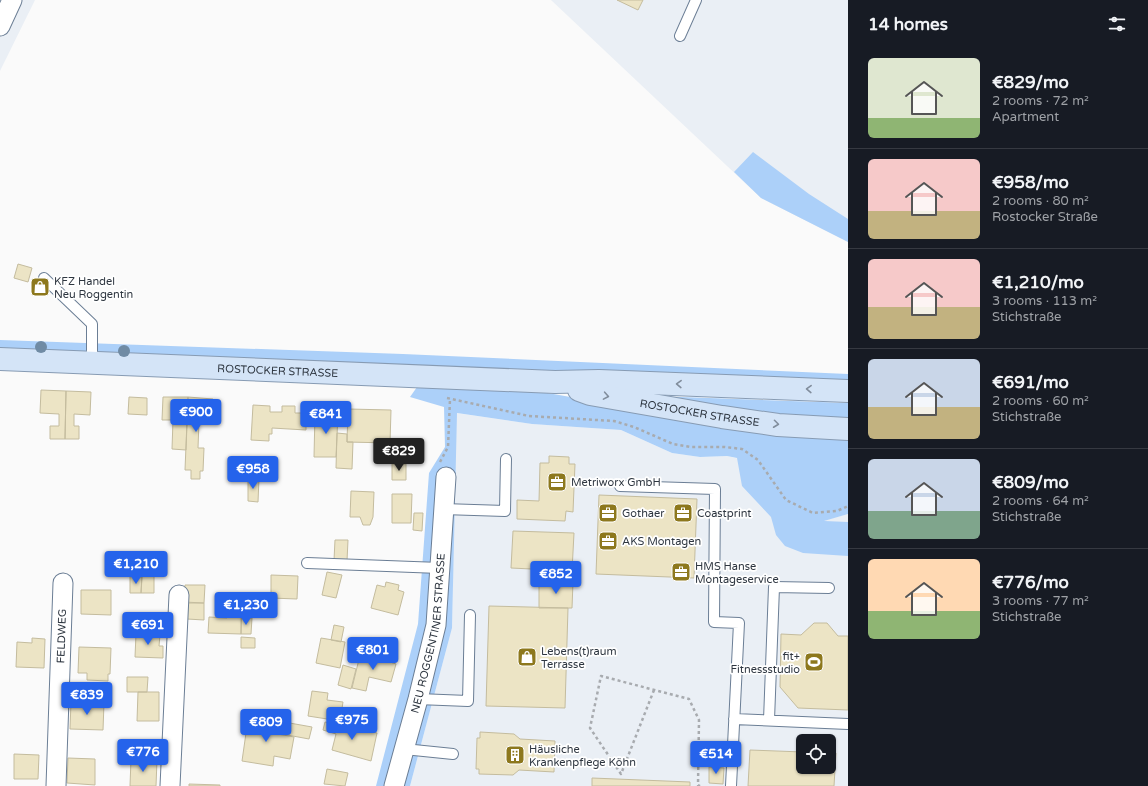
<!DOCTYPE html>
<html lang="en">
<head>
<meta charset="utf-8">
<style>
  :root { --surface:#171b24; --page:#20242c; --text:#f1f3f6; --muted:#9ea1a6; --line:#363941; --accent:#2563eb }
  body { margin:0; font-family:"Varela Round",sans-serif; background:var(--page); color:var(--text); height:100vh; display:flex; flex-direction:column; font-size:15px; white-space:nowrap }
  * { box-sizing:border-box; margin:0 }
  p { font-size:13px; color:var(--muted) }
  .icon { flex:none; width:22px; height:22px; fill:none; stroke:currentColor; stroke-width:2; stroke-linecap:round; stroke-linejoin:round }
  .map { position:relative; flex:1; overflow:hidden }
  .drawer { display:flex; flex-direction:column; background:var(--surface); width:300px }
  .drawer>* { flex:none }
  .fabs { position:absolute; left:796px; top:734px; display:grid; gap:8px }
  .fabs a { display:grid; place-items:center; width:40px; height:40px; border-radius:6px; background:var(--surface); box-shadow:0 1px 3px #0004; font-size:20px }
  .price { position:absolute; translate:-50% -34px; padding:0 9px; border-radius:4px; background:var(--accent); color:#fff; font-size:13px; line-height:26px; filter:drop-shadow(0 1px 2px #0008) }
  .price::after { content:''; position:absolute; left:50%; top:24px; width:12px; height:9px; margin-left:-6px; background:inherit; clip-path:polygon(0 0,100% 0,50% 100%) }
  .price.on { background:#222; color:#fff }
  ul { padding:0; list-style:none }
  li { display:flex; align-items:center; gap:12px; height:100px; padding:0 20px }
  li+li { border-top:1px solid var(--line) }
  li span { display:grid; place-items:center; flex:none; width:112px; height:80px; border-radius:6px; color:#555 }
  li>.icon { margin-inline-start:auto }
  span .icon { width:48px; height:48px; fill:#fffc; stroke-width:1 }
  li b { font-size:17px }
  h2 { display:flex; justify-content:space-between; align-items:center; height:48px; padding:0 20px; font-size:17px }
  main { display:flex; flex:1; min-height:0 }
  .map>svg:first-child { display:block }
  .built { fill:#eaeff5; fill-rule:evenodd }
  .green { fill:#acd0f9 }
  .building { fill:#ece4c5; stroke:#c4bc9e }
  .lines { fill:none; stroke-linecap:round; stroke-linejoin:round }
  .service-casing { stroke:#6b7e95; stroke-width:12 }
  .minor-casing { stroke:#6b7e95; stroke-width:21 }
  .primary-casing { stroke:#879bb3; stroke-width:24 }
  .path { stroke:#a8abaf; stroke-width:2.5; stroke-dasharray:3 3; stroke-linecap:butt }
  .service { stroke:#fff; stroke-width:10 }
  .minor { stroke:#fff; stroke-width:19 }
  .primary { stroke:#d4e4f7; stroke-width:22 }
  .tree { fill:#708ba4 }
  .oneway { stroke:#818d9c }
  .labels { text-anchor:middle; dominant-baseline:central; stroke-width:3.5; stroke-linejoin:round; paint-order:stroke }
  .poi-label { font-size:11px; fill:#2e3640; stroke:#fff; text-anchor:start }
  .street-label { font-size:11px; fill:#2e3640; stroke:#fff }
</style>
</head>
<body>
<main>
<div class="map">
<svg width="848" height="786" viewBox="0 0 848 786">
  <rect width="100%" height="100%" fill="#fafafa"/>
  <path class="built" d="M 0,0 L 35,0 L 0,71 Z
    M 551,0 L 848,0 L 848,242 L 761,198 Z
    M 456,413 L 532,424 L 621,430 L 672,453 L 700,457 L 727,456 L 749,461 L 823,521 L 848,514 L 848,786 L 410,786 L 452,628 ZM 803,741 L 829,741 L 829,767 L 803,767 Z"/>
  <path class="green" d="M 753,152 L 809,194 L 848,219 L 848,242 L 761,198 L 734,172 Z
    M 0,340 L 403,354 L 848,374 L 848,385 L 0,350 Z
    M 417,387 L 536,391 L 726,424 L 848,434 L 848,514 L 824,521 L 848,522 L 848,556 L 803,553 L 785,546 L 776,535 L 771,517 L 742,486 L 737,458 L 727,456 L 700,457 L 672,453 L 621,430 L 532,424 L 457,413 L 452,628 L 410,786 L 376,786 L 418,624 L 429,473 L 445,447 L 444,407 L 410,397 Z
    M 654,396 L 848,403 L 848,419 L 802,420 Z"/>
  <path class="building" d="M 617,0 L 643,0 L 638,10 Z
    M 18,264 L 32,268 L 28,282 L 14,278 Z
    M 41,390 L 66,391 L 65,439 L 50,439 L 50,426 L 59,426 L 59,414 L 40,413 Z
    M 66,391 L 91,392 L 90,415 L 74,414 L 74,426 L 79,426 L 79,439 L 65,439 Z
    M 129,397 L 147,398 L 147,415 L 128,414 Z
    M 163,397 L 188,397 L 186,450 L 172,449 L 173,420 L 162,420 Z
    M 188,397 L 213,399 L 212,422 L 199,421 L 198,448 L 204,448 L 203,471 L 200,471 L 200,479 L 191,479 L 191,470 L 185,470 Z
    M 253,405 L 270,406 L 270,412 L 282,412 L 282,406 L 295,406 L 295,413 L 306,413 L 306,430 L 272,428 L 272,434 L 269,434 L 269,441 L 251,440 Z
    M 348,409 L 391,410 L 390,443 L 347,442 Z
    M 315,413 L 338,414 L 336,457 L 314,457 Z
    M 337,433 L 347,434 L 347,442 L 353,442 L 352,469 L 336,468 Z
    M 549,456 L 569,457 L 569,464 L 575,464 L 573,512 L 566,511 L 565,521 L 517,519 L 517,500 L 539,501 L 540,463 L 549,463 Z
    M 392,464 L 406,464 L 406,480 L 392,480 Z
    M 248,478 L 259,478 L 258,502 L 248,501 Z
    M 351,491 L 374,492 L 373,517 L 370,525 L 363,525 L 360,517 L 350,517 Z
    M 392,494 L 412,494 L 411,523 L 392,523 Z
    M 599,495 L 697,499 L 694,578 L 596,574 Z
    M 414,513 L 423,513 L 422,531 L 413,530 Z
    M 513,531 L 574,533 L 572,571 L 511,568 Z
    M 335,540 L 348,540 L 347,561 L 334,560 Z
    M 327,572 L 342,575 L 336,598 L 322,595 Z
    M 142,574 L 154,575 L 154,593 L 141,593 Z
    M 271,575 L 298,576 L 297,599 L 271,598 Z
    M 130,576 L 142,577 L 141,593 L 130,593 Z
    M 539,581 L 573,582 L 572,608 L 539,608 Z
    M 386,582 L 399,585 L 398,590 L 404,592 L 398,615 L 371,608 L 377,585 L 385,587 Z
    M 185,585 L 205,585 L 204,603 L 184,602 Z
    M 81,590 L 111,590 L 111,615 L 81,614 Z
    M 188,603 L 204,603 L 204,620 L 187,619 Z
    M 227,603 L 242,604 L 241,634 L 208,633 L 209,617 L 227,618 Z
    M 489,606 L 568,608 L 565,708 L 486,706 Z
    M 132,618 L 142,619 L 142,635 L 131,634 Z
    M 241,618 L 252,618 L 251,634 L 241,634 Z
    M 814,623 L 827,623 L 838,636 L 848,636 L 848,710 L 798,708 L 780,687 L 781,634 L 801,635 Z
    M 334,625 L 344,627 L 341,642 L 331,640 Z
    M 136,634 L 160,635 L 159,646 L 163,646 L 163,658 L 135,657 Z
    M 241,637 L 255,638 L 255,648 L 241,648 Z
    M 32,638 L 45,639 L 44,668 L 16,667 L 17,642 L 32,643 Z
    M 321,638 L 345,642 L 340,668 L 316,663 Z
    M 79,647 L 111,648 L 110,674 L 108,674 L 108,681 L 87,680 L 87,673 L 78,673 Z
    M 360,655 L 378,660 L 379,656 L 388,658 L 387,661 L 396,664 L 391,682 L 369,677 L 366,691 L 352,688 Z
    M 343,665 L 356,669 L 351,689 L 338,685 Z
    M 127,677 L 148,677 L 147,692 L 127,692 Z
    M 312,691 L 328,693 L 327,700 L 343,702 L 340,721 L 308,716 Z
    M 138,692 L 159,692 L 159,721 L 137,721 Z
    M 71,702 L 104,703 L 103,730 L 70,729 Z
    M 248,719 L 279,724 L 278,734 L 294,737 L 290,759 L 274,756 L 273,766 L 242,761 Z
    M 284,722 L 312,727 L 309,739 L 282,734 Z
    M 325,722 L 377,733 L 371,761 L 332,750 L 336,734 L 323,730 Z
    M 480,732 L 514,734 L 520,739 L 555,741 L 554,772 L 519,770 L 513,775 L 479,774 L 479,769 L 476,769 L 477,738 L 480,738 Z
    M 122,744 L 158,745 L 157,760 L 121,759 Z
    M 750,750 L 803,752 L 803,767 L 829,767 L 829,753 L 836,753 L 834,786 L 748,786 Z
    M 14,754 L 39,755 L 38,779 L 14,779 Z
    M 68,758 L 95,759 L 95,785 L 67,783 Z
    M 131,759 L 157,760 L 156,786 L 130,786 Z
    M 709,767 L 724,768 L 723,784 L 709,783 Z
    M 327,769 L 348,773 L 345,786 L 324,784 Z
    M 592,778 L 690,782 L 690,786 L 592,786 Z
    M 189,784 L 220,785 L 220,786 L 189,786 Z"/>
  <g class="lines">
    <defs>
      <path id="service" d="M 680,36 L 696,0
        M 44,278 L 92,324 L 92,363
        M 620,486 L 715,489 L 714,622 L 739,623 L 731,786
        M 443,509 L 505,511 L 506,459
        M 307,563 L 440,568
        M 418,699 L 468,701 L 470,615
        M 734,719 L 848,724
        M 769,720 L 774,587 L 829,588
        M 404,749 L 453,754"/>
      <g id="minor">
        <path d="M 0,26 L 12,0"/>
        <path id="s1" d="M 56,786 L 63,583"/>
        <path d="M 170,786 L 179,595"/>
        <path id="s2" d="M 394,786 L 418,699 L 436,625 L 446,477"/>
      </g>
      <g id="primary">
        <path id="s3" d="M 0,359 L 555,382 L 599,381 L 848,391"/>
        <path id="s4" d="M 579,390 L 590,394 L 722,417 L 778,425 L 848,429"/>
      </g>
    </defs>
    <use href="#service" class="service-casing"/>
    <use href="#minor" class="minor-casing"/>
    <use href="#primary" class="primary-casing"/>
    <path class="path" d="M 447,398 L 529,416 L 614,421 L 634,427 L 673,444 L 691,447 L 725,447 L 742,449 L 758,460 L 786,500 L 813,513 L 837,511 L 848,506
      M 440,462 L 448,447 L 450,399
      M 654,690 L 621,774 L 590,728 L 601,676 L 689,699 L 699,720 L 698,785 L 700,786"/>
    <use href="#service" class="service"/>
    <use href="#minor" class="minor"/>
    <use href="#primary" class="primary"/>
  </g>
  <g class="tree">
    <circle cx="41" cy="347" r="6"/>
    <circle cx="124" cy="351" r="6"/>
  </g>
  <defs><path id="oneway-chevron" d="M-2-3.5L2.5 0L-2 3.5" fill="none" stroke-width="1.6" stroke-linecap="round" stroke-linejoin="round"/></defs>
  <g class="oneway">
    <use href="#oneway-chevron" transform="translate(679 384) rotate(-178)"/>
    <use href="#oneway-chevron" transform="translate(809 389) rotate(-178)"/>
    <use href="#oneway-chevron" transform="translate(606 396) rotate(10)"/>
    <use href="#oneway-chevron" transform="translate(776 424) rotate(7)"/>
  </g>
  <defs>
    <symbol id="shop-square" viewBox="-11 -11 22 22"><rect x="-9" y="-9" width="18" height="18" rx="4" fill="#8d781d" stroke="#fff"/><path d="M-5-2.5h2.3a2.7 3.5 0 0 1 5.4 0H5L5.5 6h-11ZM-1.5-2.5h3a1.5 2.3 0 0 0-3 0Z" fill="#fff"/></symbol>
    <symbol id="office-square" viewBox="-11 -11 22 22"><rect x="-9" y="-9" width="18" height="18" rx="4" fill="#8d781d" stroke="#fff"/><path d="M-6-3h4V-5.5h4V-3h4V5H-6ZM-1-4.5V-3h2v-1.5ZM-6 0V1H6V0Z" fill="#fff"/></symbol>
    <symbol id="stadium-square" viewBox="-11 -11 22 22"><rect x="-9" y="-9" width="18" height="18" rx="4" fill="#8d781d" stroke="#fff"/><path d="M0-5a6.5 5 0 1 0 0 10a6.5 5 0 1 0 0-10ZM-3.5-1.8h7v3.6h-7Z" fill="#fff"/></symbol>
    <symbol id="building-square" viewBox="-11 -11 22 22"><rect x="-9" y="-9" width="18" height="18" rx="4" fill="#8d781d" stroke="#fff"/><path d="M-4-6H4V6H1V3H-1V6H-4ZM-2.5-4.3h1.7v1.8h-1.7ZM.8-4.3h1.7v1.8H.8ZM-2.5-1h1.7V.8h-1.7ZM.8-1h1.7V.8H.8Z" fill="#fff"/></symbol>
  </defs>
  <g fill-rule="evenodd">
    <use href="#shop-square" x="29" y="276" width="22" height="22"/>
    <use href="#office-square" x="546" y="471" width="22" height="22"/>
    <use href="#office-square" x="597" y="502" width="22" height="22"/>
    <use href="#office-square" x="672" y="502" width="22" height="22"/>
    <use href="#office-square" x="597" y="530" width="22" height="22"/>
    <use href="#office-square" x="670" y="561" width="22" height="22"/>
    <use href="#shop-square" x="516" y="646" width="22" height="22"/>
    <use href="#stadium-square" x="803" y="651" width="22" height="22"/>
    <use href="#building-square" x="504" y="744" width="22" height="22"/>
  </g>
  <g class="labels">
    <g class="poi-label">
      <text x="54" y="281">KFZ Handel<tspan x="54" dy="13">Neu Roggentin</tspan></text>
      <text x="571" y="482">Metriworx GmbH</text>
      <text x="622" y="513">Gothaer</text>
      <text x="697" y="513">Coastprint</text>
      <text x="622" y="541">AKS Montagen</text>
      <text x="695" y="566">HMS Hanse<tspan x="695" dy="13">Montageservice</tspan></text>
      <text x="541" y="651">Lebens(t)raum<tspan x="541" dy="13">Terrasse</tspan></text>
      <text x="800" y="656" text-anchor="end">fit+<tspan x="800" dy="13">Fitnessstudio</tspan></text>
      <text x="529" y="749">Häusliche<tspan x="529" dy="13">Krankenpflege Köhn</tspan></text>
    </g>
    <g class="street-label">
      <text stroke="none"><textPath href="#s3" startOffset="278">ROSTOCKER STRASSE</textPath></text>
      <text stroke="none"><textPath href="#s4" startOffset="123">ROSTOCKER STRASSE</textPath></text>
      <text stroke="none"><textPath href="#s2" startOffset="157">NEU ROGGENTINER STRASSE</textPath></text>
      <text stroke="none"><textPath href="#s1" startOffset="150">FELDWEG</textPath></text>
    </g>
  </g>
</svg>
<div class="fabs">
<a><svg class="icon" aria-label="locate" viewBox="0 0 24 24"><circle cx="12" cy="12" r="6"/><path d="M12 2v4M12 18v4M2 12h4M18 12h4"/></svg></a>
</div>
<b class="price" style="left:196px;top:433px">€900</b>
<b class="price" style="left:326px;top:435px">€841</b>
<b class="price on" style="left:399px;top:472px">€829</b>
<b class="price" style="left:253px;top:490px">€958</b>
<b class="price" style="left:136px;top:585px">€1,210</b>
<b class="price" style="left:556px;top:595px">€852</b>
<b class="price" style="left:246px;top:626px">€1,230</b>
<b class="price" style="left:148px;top:646px">€691</b>
<b class="price" style="left:373px;top:671px">€801</b>
<b class="price" style="left:87px;top:716px">€839</b>
<b class="price" style="left:352px;top:741px">€975</b>
<b class="price" style="left:266px;top:743px">€809</b>
<b class="price" style="left:143px;top:773px">€776</b>
<b class="price" style="left:716px;top:775px">€514</b>
</div>
<section class="drawer">
<h2>14 homes<svg class="icon" aria-label="filters" viewBox="0 0 24 24"><path d="M4 7h16M4 17h16"/><circle cx="9" cy="7" r="2"/><circle cx="15" cy="17" r="2"/></svg></h2>
<ul>
<li><span style="background:linear-gradient(#dfe7d0 75%,#8fb573 0)"><svg class="icon" aria-label="home" viewBox="0 0 24 24"><path d="M3 11l9-7 9 7M6 9v11h12V9"/></svg></span><div><b>€829/mo</b><p>2 rooms · 72 m²</p><p>Apartment</p></div></li>
<li><span style="background:linear-gradient(#f6c9c9 65%,#c2b280 0)"><svg class="icon" aria-label="home" viewBox="0 0 24 24"><path d="M3 11l9-7 9 7M6 9v11h12V9"/></svg></span><div><b>€958/mo</b><p>2 rooms · 80 m²</p><p>Rostocker Straße</p></div></li>
<li><span style="background:linear-gradient(#f6c9c9 60%,#c2b280 0)"><svg class="icon" aria-label="home" viewBox="0 0 24 24"><path d="M3 11l9-7 9 7M6 9v11h12V9"/></svg></span><div><b>€1,210/mo</b><p>3 rooms · 113 m²</p><p>Stichstraße</p></div></li>
<li><span style="background:linear-gradient(#c9d6e8 60%,#c2b280 0)"><svg class="icon" aria-label="home" viewBox="0 0 24 24"><path d="M3 11l9-7 9 7M6 9v11h12V9"/></svg></span><div><b>€691/mo</b><p>2 rooms · 60 m²</p><p>Stichstraße</p></div></li>
<li><span style="background:linear-gradient(#c9d6e8 65%,#7fa58c 0)"><svg class="icon" aria-label="home" viewBox="0 0 24 24"><path d="M3 11l9-7 9 7M6 9v11h12V9"/></svg></span><div><b>€809/mo</b><p>2 rooms · 64 m²</p><p>Stichstraße</p></div></li>
<li><span style="background:linear-gradient(#ffd9b3 65%,#8fb573 0)"><svg class="icon" aria-label="home" viewBox="0 0 24 24"><path d="M3 11l9-7 9 7M6 9v11h12V9"/></svg></span><div><b>€776/mo</b><p>3 rooms · 77 m²</p><p>Stichstraße</p></div></li>
</ul>
</section>
</main>
</body>
</html>
